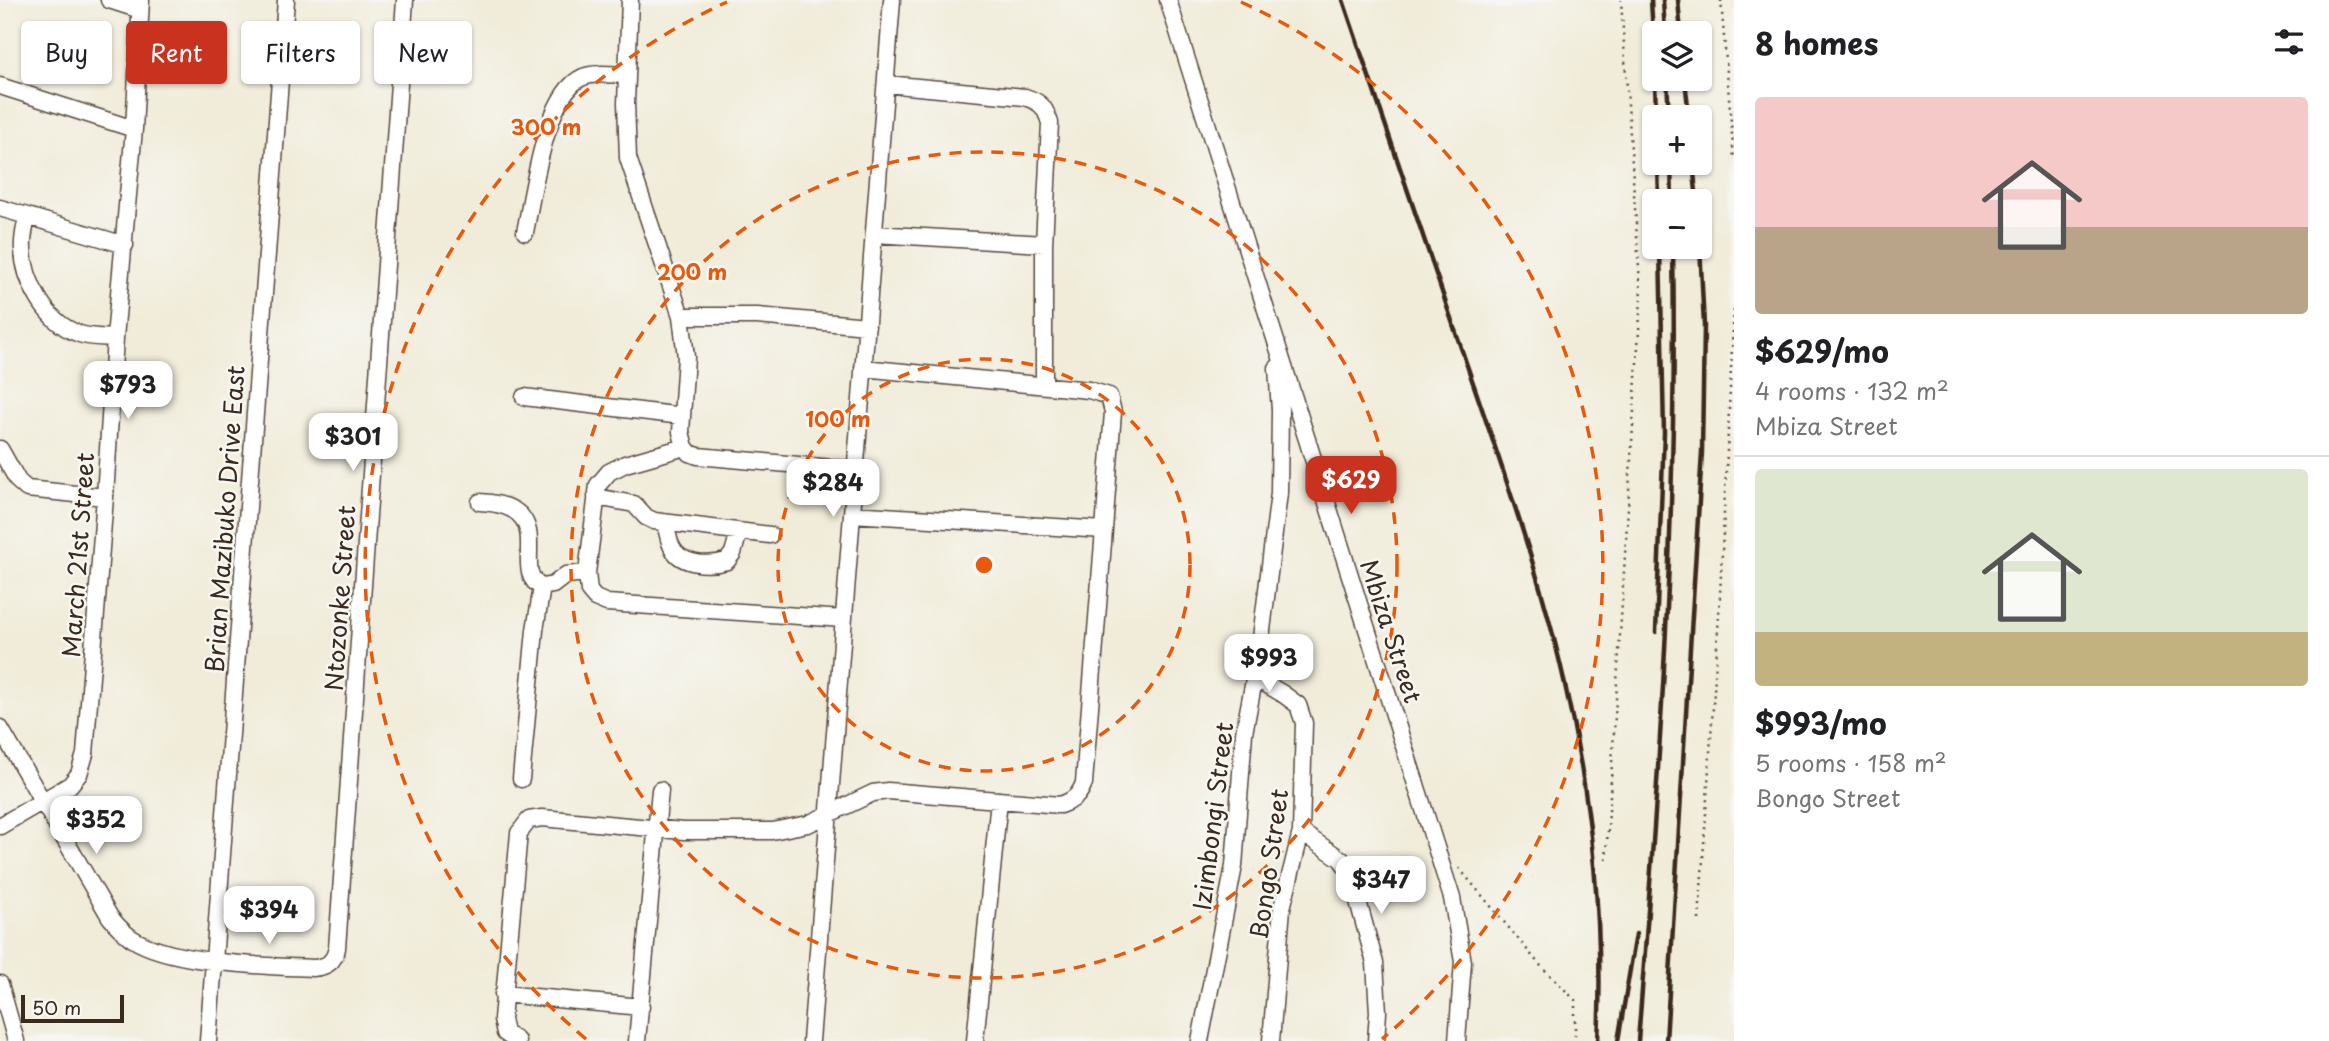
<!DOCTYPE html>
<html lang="en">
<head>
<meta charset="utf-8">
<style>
  :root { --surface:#fff; --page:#f6f6f6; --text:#202124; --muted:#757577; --line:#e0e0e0; --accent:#c8321e }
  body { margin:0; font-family:"Playpen Sans",sans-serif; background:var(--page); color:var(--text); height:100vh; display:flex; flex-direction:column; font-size:26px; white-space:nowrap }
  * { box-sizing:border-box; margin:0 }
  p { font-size:23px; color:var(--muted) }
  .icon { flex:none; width:38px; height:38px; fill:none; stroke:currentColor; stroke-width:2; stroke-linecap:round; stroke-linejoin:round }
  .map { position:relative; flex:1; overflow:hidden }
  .details { display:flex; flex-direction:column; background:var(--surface); width:595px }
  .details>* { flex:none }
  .guide { position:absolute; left:21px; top:21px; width:665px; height:63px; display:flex; gap:14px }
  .tools { position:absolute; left:1642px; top:21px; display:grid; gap:14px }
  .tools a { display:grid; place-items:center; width:70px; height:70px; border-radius:7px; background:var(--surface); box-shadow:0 2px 5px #0004; font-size:35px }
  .scale { position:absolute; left:21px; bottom:18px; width:103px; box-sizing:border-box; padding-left:7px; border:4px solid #3b2a1e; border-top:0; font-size:19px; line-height:24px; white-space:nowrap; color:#3b2a1e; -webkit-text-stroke:5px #f6f6f2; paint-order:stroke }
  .price { position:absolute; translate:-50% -60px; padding:0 16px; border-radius:14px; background:#fff; color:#222; font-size:23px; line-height:46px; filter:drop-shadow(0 2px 4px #0008) }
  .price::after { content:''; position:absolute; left:50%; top:42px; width:21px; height:16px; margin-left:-10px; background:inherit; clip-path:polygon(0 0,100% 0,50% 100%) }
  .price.active { background:var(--accent); color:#fff }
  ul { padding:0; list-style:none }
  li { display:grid; align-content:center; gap:14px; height:371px; padding:0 21px }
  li+li { border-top:2px solid var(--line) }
  li span { display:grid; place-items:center; height:217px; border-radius:7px; color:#555 }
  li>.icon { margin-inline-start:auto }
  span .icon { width:126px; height:126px; fill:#fffc; stroke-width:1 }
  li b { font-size:30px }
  h2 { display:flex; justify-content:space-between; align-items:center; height:84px; padding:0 21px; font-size:30px }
  .pill { padding:0 24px; border-radius:7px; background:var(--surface); box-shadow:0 2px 5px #0004; font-size:24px; line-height:63px }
  .pill.active { background:var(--accent); color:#fff }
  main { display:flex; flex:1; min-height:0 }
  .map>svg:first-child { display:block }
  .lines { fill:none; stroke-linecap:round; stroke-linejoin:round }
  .minor-casing { stroke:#56473a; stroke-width:19 }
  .path { stroke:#56473a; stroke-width:2.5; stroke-dasharray:2 5; stroke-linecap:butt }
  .minor { stroke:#fff; stroke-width:16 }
  .rail { stroke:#3b2a1e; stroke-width:4.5 }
  .ring { fill:none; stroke:#e8590c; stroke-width:3.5; stroke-dasharray:12 9 }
  .labels { text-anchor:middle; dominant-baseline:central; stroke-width:5; stroke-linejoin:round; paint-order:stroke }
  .street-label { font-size:24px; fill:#3b2a1e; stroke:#f6f6f2 }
  .centre { fill:#e8590c; stroke:#f6f6f2; stroke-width:3.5 }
  .ring-label { font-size:21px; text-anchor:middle; font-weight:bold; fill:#e8590c; stroke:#f6f6f2; stroke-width:5; stroke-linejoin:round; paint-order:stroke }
</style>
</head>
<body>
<main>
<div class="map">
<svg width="1734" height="1041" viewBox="0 0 1734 1041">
  <rect width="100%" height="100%" fill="#f6f6f2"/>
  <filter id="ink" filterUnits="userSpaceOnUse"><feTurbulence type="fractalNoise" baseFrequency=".0143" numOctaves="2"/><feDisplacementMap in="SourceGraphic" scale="14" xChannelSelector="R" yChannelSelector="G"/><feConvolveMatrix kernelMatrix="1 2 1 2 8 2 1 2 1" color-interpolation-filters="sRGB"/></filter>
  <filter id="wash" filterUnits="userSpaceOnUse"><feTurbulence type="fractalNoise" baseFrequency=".00686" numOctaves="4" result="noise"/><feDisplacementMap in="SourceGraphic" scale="28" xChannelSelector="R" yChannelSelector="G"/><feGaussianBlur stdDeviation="1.57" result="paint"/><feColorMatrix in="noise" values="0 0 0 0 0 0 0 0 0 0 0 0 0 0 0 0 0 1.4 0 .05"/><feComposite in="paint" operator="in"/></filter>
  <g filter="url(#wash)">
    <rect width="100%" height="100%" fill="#f1ecd9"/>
  </g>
  <g filter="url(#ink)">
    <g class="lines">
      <defs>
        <path id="minor" d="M 109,0 L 140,10
          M 630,0 L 626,103 L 628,158 L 681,316 L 686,357 L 681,432 L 685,447 L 690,453 L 698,456 L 855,470
          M 1168,0 L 1452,898 L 1463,962 L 1457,1041
          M 886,84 L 1025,97 C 1041,102 1045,107 1050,123 L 1044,244 L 1044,385
          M 0,86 L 134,129
          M 0,208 L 125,245
          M 27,217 C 25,228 22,238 23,249 C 24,281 46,322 77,333 C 89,338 102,337 115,338
          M 525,232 C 533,195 545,93 583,77 C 596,72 614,75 627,75
          M 874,234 L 1044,244
          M 681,316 L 757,316 L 867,326
          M 863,368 L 1089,390 L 1109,396 L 1113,412 L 1104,530
          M 524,397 L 682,416
          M 685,447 L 625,464 L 609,472 L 598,485 L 587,573 L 589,591 L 595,598 L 607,603 L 844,619
          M 0,449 L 18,481 L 27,489 L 105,497
          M 596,497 L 634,504 L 646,517 L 654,521 L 770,535
          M 480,502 C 563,506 507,572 542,587
          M 665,523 C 667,530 668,538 671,545 C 679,566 709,566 727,561 L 733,553 L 739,532
          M 1254,677 L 1283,694 L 1298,705 L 1304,723 L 1301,832 L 1282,908 L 1271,1041
          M 0,728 L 110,917 C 118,927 126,936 138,942 C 180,964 265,966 313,968 C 327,967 334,962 337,948 L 405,0
          M 521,779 L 535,630 L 542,587 L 553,585 L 566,575 L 587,573
          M 0,826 L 70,785 L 79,774 L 85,754 L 105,497 L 115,338 L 134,129 L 141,0
          M 1301,832 L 1341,859 L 1350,872 L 1375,963 L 1378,1012 L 1376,1041
          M 0,984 L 16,1041
          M 503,994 L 641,1007
          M 208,1041 L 286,0
          M 517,1041 L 505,1033 L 502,1019 L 519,833 L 529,820 L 542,818 L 683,831 L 772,831 L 808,824 L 873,793 L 888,791 L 1060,805 C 1074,800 1079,796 1084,783 L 1104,530 L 852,514
          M 637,1041 L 660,790
          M 811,1041 L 892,0
          M 975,1041 L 999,800
          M 1200,1041 L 1234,866 L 1244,733 L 1259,654 L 1279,493 L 1280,410 L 1277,368"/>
      </defs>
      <use href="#minor" class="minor-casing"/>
      <path class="path" d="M 1721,0 L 1734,159
        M 1606,860 L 1641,298 L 1621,0
        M 1459,868 L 1539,964 L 1575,1000 L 1575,1041
        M 1699,920 L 1719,615 L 1734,307"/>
      <use href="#minor" class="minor"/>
      <path class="rail" d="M 1343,0 C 1381,113 1419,226 1458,339 C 1496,451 1538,565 1564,680 C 1591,798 1604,921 1598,1041
        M 1651,0 L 1654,52
        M 1663,0 L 1665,33
        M 1678,0 L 1681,33
        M 1655,79 L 1656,117
        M 1667,79 L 1669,117
        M 1685,79 L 1689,117
        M 1658,163 L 1659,201
        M 1671,163 L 1672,201
        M 1693,163 L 1697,201
        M 1656,632 L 1664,433 L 1660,247
        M 1618,1041 L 1636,934
        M 1638,1041 C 1659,777 1678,512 1673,247
        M 1666,1041 L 1702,452 L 1704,326 L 1699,225"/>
    </g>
  </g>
  <g class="ring">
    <circle cx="984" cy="565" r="206"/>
    <circle cx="984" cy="565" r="413"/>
    <path d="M586 1039A619 619 0 0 1 727 2M1241 2A619 619 0 0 1 1382 1039"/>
  </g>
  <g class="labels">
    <g class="street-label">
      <text transform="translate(224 519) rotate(-86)">Brian Mazibuko Drive East</text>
      <text transform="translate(77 555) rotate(-86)">March 21st Street</text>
      <text transform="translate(339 598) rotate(-86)">Ntozonke Street</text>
      <text transform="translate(1392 631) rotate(72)">Mbiza Street</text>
      <text transform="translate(1212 816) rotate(-83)">Izimbongi Street</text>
      <text transform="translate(1268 864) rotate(-82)">Bongo Street</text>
    </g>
  </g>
  <circle cx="984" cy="565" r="10" class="centre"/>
  <g class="ring-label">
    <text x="546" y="135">300 m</text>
    <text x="692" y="280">200 m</text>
    <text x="838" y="427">100 m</text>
  </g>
</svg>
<div class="tools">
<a><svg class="icon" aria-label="layers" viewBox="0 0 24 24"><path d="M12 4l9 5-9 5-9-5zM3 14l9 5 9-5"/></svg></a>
<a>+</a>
<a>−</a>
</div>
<div class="scale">50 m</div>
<b class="price" style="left:128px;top:421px">$793</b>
<b class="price" style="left:353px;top:473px">$301</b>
<b class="price active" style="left:1351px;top:516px">$629</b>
<b class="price" style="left:833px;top:519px">$284</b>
<b class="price" style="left:1269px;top:694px">$993</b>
<b class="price" style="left:96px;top:856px">$352</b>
<b class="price" style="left:1381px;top:916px">$347</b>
<b class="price" style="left:269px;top:946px">$394</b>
<div class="guide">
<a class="pill">Buy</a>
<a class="pill active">Rent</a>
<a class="pill">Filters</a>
<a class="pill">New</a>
</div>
</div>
<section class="details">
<h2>8 homes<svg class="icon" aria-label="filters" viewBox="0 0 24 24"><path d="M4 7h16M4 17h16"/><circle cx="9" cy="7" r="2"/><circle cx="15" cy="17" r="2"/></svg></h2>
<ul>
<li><span style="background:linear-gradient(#f6c9c9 60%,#b9a48a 0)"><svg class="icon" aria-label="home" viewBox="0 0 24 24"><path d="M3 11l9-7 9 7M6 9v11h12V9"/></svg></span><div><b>$629/mo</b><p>4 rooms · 132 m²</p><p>Mbiza Street</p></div></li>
<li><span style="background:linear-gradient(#dfe7d0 75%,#c2b280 0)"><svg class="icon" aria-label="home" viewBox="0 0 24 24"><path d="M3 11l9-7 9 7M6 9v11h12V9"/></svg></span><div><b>$993/mo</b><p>5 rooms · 158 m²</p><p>Bongo Street</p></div></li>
</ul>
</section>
</main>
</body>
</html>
